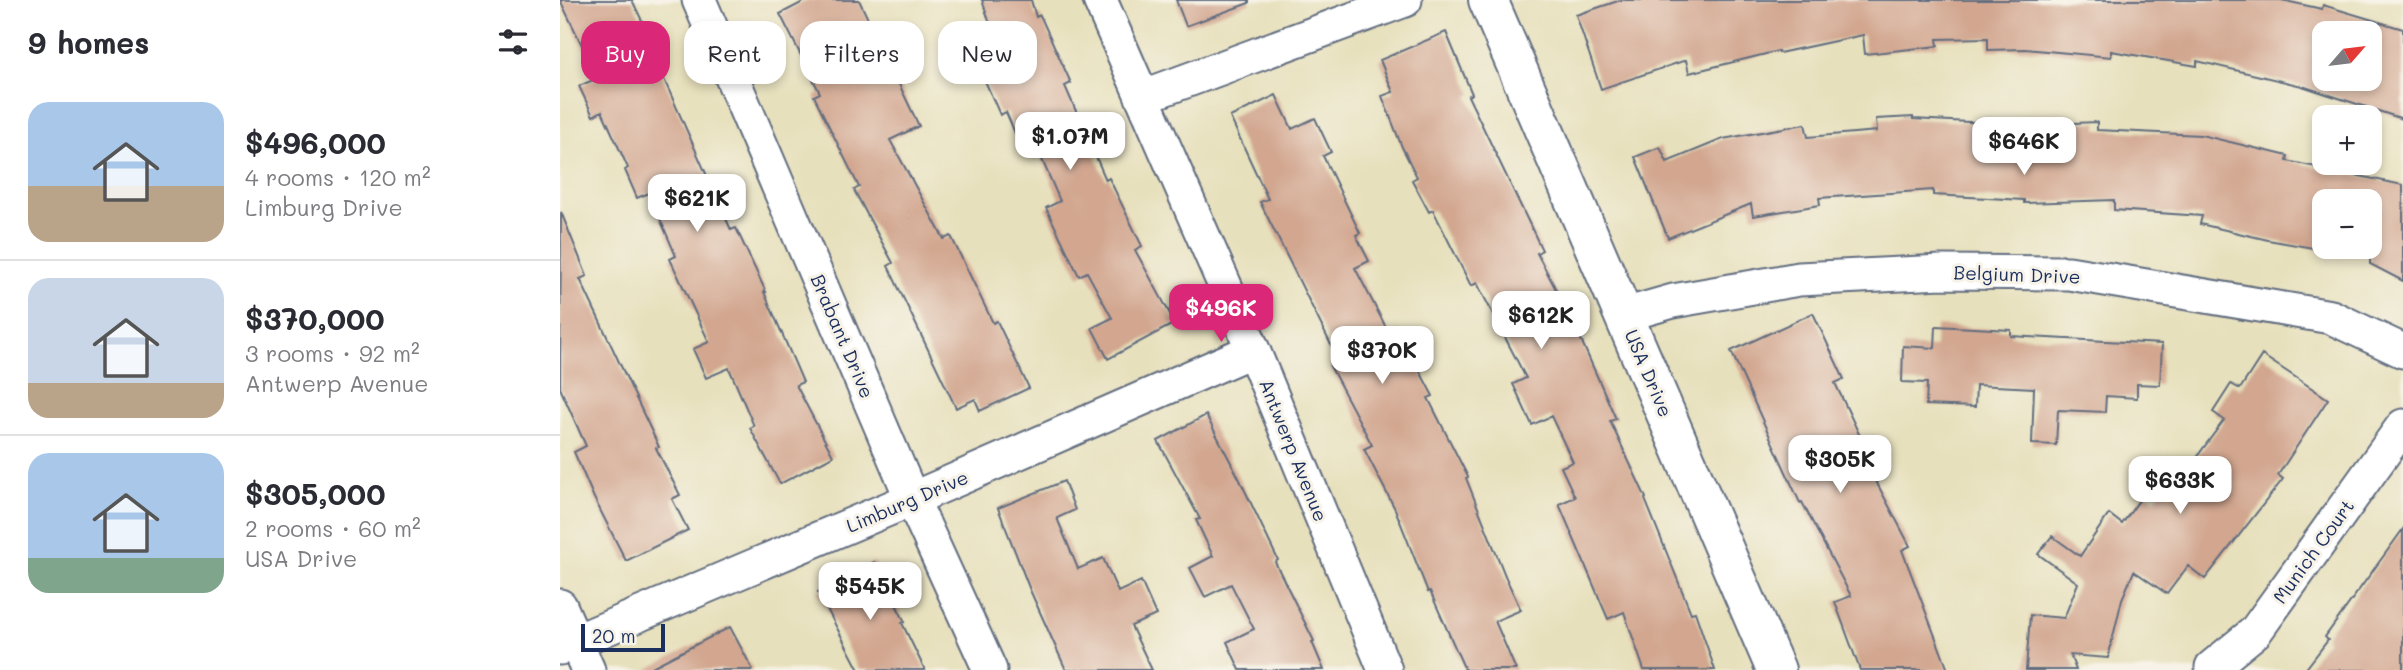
<!DOCTYPE html>
<html lang="en">
<head>
<meta charset="utf-8">
<style>
  :root { --surface:#fff; --page:#f7f7f7; --text:#2b2b33; --muted:#7c7c81; --line:#e1e1e2; --accent:#db2777 }
  body { margin:0; font-family:Mali,sans-serif; background:var(--page); color:var(--text); height:100vh; display:flex; flex-direction:column; font-size:26px; white-space:nowrap }
  * { box-sizing:border-box; margin:0 }
  p { font-size:23px; color:var(--muted) }
  .icon { flex:none; width:38px; height:38px; fill:none; stroke:currentColor; stroke-width:2; stroke-linecap:round; stroke-linejoin:round }
  .map { position:relative; flex:1; overflow:hidden }
  .side { display:flex; flex-direction:column; background:var(--surface); width:560px }
  .side>* { flex:none }
  .guide { position:absolute; left:21px; top:21px; width:665px; height:63px; display:flex; gap:14px }
  .needle { width:46px; rotate:62deg }
  .buttons { position:absolute; left:1752px; top:21px; display:grid; gap:14px }
  .buttons a { display:grid; place-items:center; width:70px; height:70px; border-radius:14px; background:var(--surface); box-shadow:0 4px 10px #0003; font-size:35px }
  .scale { position:absolute; left:21px; bottom:18px; width:84px; box-sizing:border-box; padding-left:7px; border:4px solid #1b2f5e; border-top:0; font-size:19px; line-height:24px; white-space:nowrap; color:#1b2f5e; -webkit-text-stroke:5px #f7f3e8; paint-order:stroke }
  .price { position:absolute; translate:-50% -60px; padding:0 16px; border-radius:14px; background:#fff; color:#222; font-size:23px; line-height:46px; filter:drop-shadow(0 2px 4px #0008) }
  .price::after { content:''; position:absolute; left:50%; top:42px; width:21px; height:16px; margin-left:-10px; background:inherit; clip-path:polygon(0 0,100% 0,50% 100%) }
  .price.active { background:var(--accent); color:#fff }
  ul { padding:0; list-style:none }
  li { display:flex; align-items:center; gap:21px; height:175px; padding:0 28px }
  li+li { border-top:2px solid var(--line) }
  li span { display:grid; place-items:center; flex:none; width:196px; height:140px; border-radius:21px; color:#555 }
  li>.icon { margin-inline-start:auto }
  span .icon { width:84px; height:84px; fill:#fffc; stroke-width:1 }
  li b { font-size:30px }
  h2 { display:flex; justify-content:space-between; align-items:center; height:84px; padding:0 28px; font-size:30px }
  .chip { padding:0 24px; border-radius:21px; background:var(--surface); box-shadow:0 4px 10px #0003; font-size:24px; line-height:63px }
  .chip.active { background:var(--accent); color:#fff }
  main { display:flex; flex:1; min-height:0 }
  .map>svg:first-child { display:block }
  .building { fill:#d2a68f; fill-rule:evenodd }
  .lines { fill:none; stroke-linecap:round; stroke-linejoin:round }
  .minor-casing { stroke:#626d7f; stroke-width:37 }
  .tertiary-casing { stroke:#626d7f; stroke-width:42 }
  .minor { stroke:#fff; stroke-width:33 }
  .tertiary { stroke:#fff; stroke-width:38 }
  .labels { text-anchor:middle; dominant-baseline:central; stroke-width:6; stroke-linejoin:round; paint-order:stroke }
  .street-label { font-size:19px; fill:#1b2f5e; stroke:#f7f3e8 }
</style>
</head>
<body>
<main>
<section class="side">
<h2>9 homes<svg class="icon" aria-label="filters" viewBox="0 0 24 24"><path d="M4 7h16M4 17h16"/><circle cx="9" cy="7" r="2"/><circle cx="15" cy="17" r="2"/></svg></h2>
<ul>
<li><span style="background:linear-gradient(#a9c7e8 60%,#b9a48a 0)"><svg class="icon" aria-label="home" viewBox="0 0 24 24"><path d="M3 11l9-7 9 7M6 9v11h12V9"/></svg></span><div><b>$496,000</b><p>4 rooms · 120 m²</p><p>Limburg Drive</p></div></li>
<li><span style="background:linear-gradient(#c9d6e8 75%,#b9a48a 0)"><svg class="icon" aria-label="home" viewBox="0 0 24 24"><path d="M3 11l9-7 9 7M6 9v11h12V9"/></svg></span><div><b>$370,000</b><p>3 rooms · 92 m²</p><p>Antwerp Avenue</p></div></li>
<li><span style="background:linear-gradient(#a9c7e8 75%,#7fa58c 0)"><svg class="icon" aria-label="home" viewBox="0 0 24 24"><path d="M3 11l9-7 9 7M6 9v11h12V9"/></svg></span><div><b>$305,000</b><p>2 rooms · 60 m²</p><p>USA Drive</p></div></li>
</ul>
</section>
<div class="map">
<svg width="1843" height="670" viewBox="0 0 1843 670">
  <rect width="100%" height="100%" fill="#f7f3e8"/>
  <filter id="ink" filterUnits="userSpaceOnUse"><feTurbulence type="fractalNoise" baseFrequency=".0143" numOctaves="2"/><feDisplacementMap in="SourceGraphic" scale="14" xChannelSelector="R" yChannelSelector="G"/><feConvolveMatrix kernelMatrix="1 2 1 2 8 2 1 2 1" color-interpolation-filters="sRGB"/></filter>
  <filter id="wash" filterUnits="userSpaceOnUse"><feTurbulence type="fractalNoise" baseFrequency=".00686" numOctaves="4" result="noise"/><feDisplacementMap in="SourceGraphic" scale="28" xChannelSelector="R" yChannelSelector="G"/><feGaussianBlur stdDeviation="1.57" result="paint"/><feColorMatrix in="noise" values="0 0 0 0 0 0 0 0 0 0 0 0 0 0 0 0 0 1.4 0 .05"/><feComposite in="paint" operator="in"/></filter>
  <g filter="url(#wash)">
    <rect width="100%" height="100%" fill="#e7e0bc"/>
    <g id="blocks">
      <path class="building" d="M 0,0 L 72,0 L 87,31 L 83,32 L 171,230 L 176,228 L 206,292 L 204,292 L 243,382 L 236,385 L 273,456 L 220,484 L 190,428 L 194,426 L 169,368 L 146,378 L 133,349 L 149,342 L 110,259 L 116,256 L 89,193 L 77,198 L 65,170 L 68,168 L 42,111 L 33,116 L 19,86 L 38,78 Z
        M 247,0 L 299,0 L 359,126 L 330,140 L 384,239 L 391,236 L 433,323 L 437,321 L 469,388 L 420,411 L 415,399 L 396,408 L 328,266 L 333,263 L 294,190 L 299,187 L 254,96 L 260,93 L 220,14 Z
        M 422,0 L 471,0 L 476,17 L 480,15 L 511,83 L 505,86 L 546,180 L 549,178 L 582,246 L 575,250 L 615,323 L 548,359 L 532,328 L 552,318 L 527,272 L 519,276 L 486,208 L 500,201 L 477,148 L 464,154 L 446,112 L 440,115 L 410,47 L 434,36 Z
        M 616,0 L 689,0 L 689,3 L 626,26 Z
        M 1061,0 L 1721,0 L 1762,9 L 1763,5 L 1843,29 L 1843,119 L 1742,86 L 1637,61 L 1637,66 L 1551,51 L 1551,57 L 1465,49 L 1428,50 L 1428,38 L 1377,39 L 1378,46 L 1305,54 L 1303,35 L 1219,53 L 1218,51 L 1129,73 L 1126,60 L 1041,89 L 1016,15 ZM 1764,33 L 1810,33 L 1810,79 L 1764,79 Z
        M 886,32 L 912,94 L 908,96 L 982,250 L 977,253 L 1014,324 L 1056,419 L 1050,421 L 1086,498 L 1085,499 L 1131,613 L 1135,612 L 1155,670 L 1084,670 L 1064,612 L 1048,619 L 999,504 L 1015,497 L 1001,467 L 1013,462 L 991,416 L 972,425 L 953,384 L 966,378 L 917,283 L 911,286 L 873,210 L 869,212 L 852,180 L 857,177 L 842,147 L 822,96 L 833,92 L 820,60 Z
        M 716,95 L 732,129 L 755,118 L 771,152 L 763,156 L 800,233 L 796,235 L 809,261 L 795,268 L 830,335 L 838,330 L 873,396 L 868,398 L 908,477 L 906,478 L 946,578 L 961,610 L 935,621 L 956,670 L 905,670 L 870,591 L 868,592 L 835,509 L 804,449 L 812,445 L 770,366 L 779,361 L 700,202 L 708,199 L 670,117 Z
        M 1353,117 L 1353,119 L 1466,125 L 1537,122 L 1537,130 L 1641,135 L 1728,156 L 1727,161 L 1843,185 L 1843,281 L 1810,264 L 1810,201 L 1764,201 L 1764,250 L 1708,240 L 1640,224 L 1642,216 L 1554,210 L 1554,200 L 1464,203 L 1464,200 L 1373,195 L 1373,190 L 1259,198 L 1260,205 L 1193,216 L 1191,204 L 1108,238 L 1075,157 L 1100,147 L 1107,162 L 1163,139 L 1245,124 L 1248,137 L 1317,131 L 1316,119 Z
        M 1,212 L 27,276 L 20,279 L 99,447 L 96,448 L 120,495 L 112,499 L 128,530 L 66,561 L 34,498 L 14,452 L 26,446 L 0,388 Z
        M 1253,313 L 1284,379 L 1275,383 L 1315,468 L 1310,470 L 1350,546 L 1342,550 L 1388,670 L 1300,670 L 1275,602 L 1291,596 L 1242,502 L 1240,503 L 1171,351 Z
        M 1376,326 L 1451,330 L 1451,336 L 1602,344 L 1600,385 L 1577,384 L 1577,398 L 1546,396 L 1545,412 L 1498,410 L 1496,445 L 1472,444 L 1474,388 L 1416,385 L 1415,407 L 1366,405 L 1367,383 L 1342,382 L 1343,346 L 1375,348 Z
        M 1702,355 L 1768,399 L 1718,475 L 1723,479 L 1645,579 L 1628,566 L 1607,594 L 1574,571 L 1562,599 L 1548,658 L 1510,655 L 1516,670 L 1466,670 L 1470,615 L 1504,618 L 1518,583 L 1478,554 L 1492,536 L 1520,556 L 1549,514 L 1562,524 L 1585,492 L 1595,499 L 1623,461 L 1630,466 L 1664,420 L 1653,412 L 1671,384 L 1680,389 Z
        M 646,415 L 679,478 L 718,560 L 715,562 L 754,641 L 752,642 L 764,670 L 680,670 L 667,642 L 694,629 L 671,584 L 645,597 L 630,568 L 653,556 L 636,520 L 640,519 L 598,441 Z
        M 504,481 L 515,510 L 497,518 L 518,569 L 543,558 L 558,592 L 581,581 L 596,615 L 571,626 L 592,670 L 506,670 L 470,590 L 438,508 Z
        M 1843,529 L 1843,670 L 1745,670 L 1768,640 L 1765,637 Z
        M 314,562 L 345,622 L 342,623 L 365,670 L 299,670 L 258,592 Z
        M 170,627 L 193,670 L 86,670 Z"/>
    </g>
  </g>
  <g filter="url(#ink)">
    <use href="#blocks" fill-opacity="0" stroke="#626d7f" stroke-width="2"/>
    <g class="lines">
      <defs>
        <path id="minor" d="M 139,0 L 352,499 L 430,670
          M 540,0 L 693,350 L 825,670
          M 582,97 L 845,0
          M 1064,315 L 1113,301 L 1239,279 L 1382,272 L 1509,273 L 1771,317 L 1843,351
          M 0,606 L 28,670
          M 0,648 L 352,499 L 693,350
          M 1652,667 L 1695,632 L 1843,426"/>
        <path id="tertiary" d="M 928,0 L 1216,670"/>
      </defs>
      <use href="#minor" class="minor-casing"/>
      <use href="#tertiary" class="tertiary-casing"/>
      <use href="#minor" class="minor"/>
      <use href="#tertiary" class="tertiary"/>
    </g>
  </g>
  <g class="labels">
    <g class="street-label">
      <text transform="translate(1457 274) rotate(2)">Belgium Drive</text>
      <text transform="translate(283 336) rotate(67)">Brabant Drive</text>
      <text transform="translate(1089 373) rotate(67)">USA Drive</text>
      <text transform="translate(734 450) rotate(68)">Antwerp Avenue</text>
      <text transform="translate(347 501) rotate(-23)">Limburg Drive</text>
      <text transform="translate(1753 551) rotate(-54)">Munich Court</text>
    </g>
  </g>
</svg>
<div class="buttons">
<a><svg class="needle" viewBox="-14 -14 28 28"><path d="M0-13l5 13h-10z" fill="#e53935"/><path d="M0 13l5-13h-10z" fill="#7c7c81"/></svg></a>
<a>+</a>
<a>−</a>
</div>
<div class="scale">20 m</div>
<b class="price" style="left:510px;top:172px">$1.07M</b>
<b class="price" style="left:1464px;top:177px">$646K</b>
<b class="price" style="left:137px;top:234px">$621K</b>
<b class="price active" style="left:661px;top:344px">$496K</b>
<b class="price" style="left:981px;top:351px">$612K</b>
<b class="price" style="left:822px;top:386px">$370K</b>
<b class="price" style="left:1280px;top:495px">$305K</b>
<b class="price" style="left:1620px;top:516px">$633K</b>
<b class="price" style="left:310px;top:622px">$545K</b>
<div class="guide">
<a class="chip active">Buy</a>
<a class="chip">Rent</a>
<a class="chip">Filters</a>
<a class="chip">New</a>
</div>
</div>
</main>
</body>
</html>
